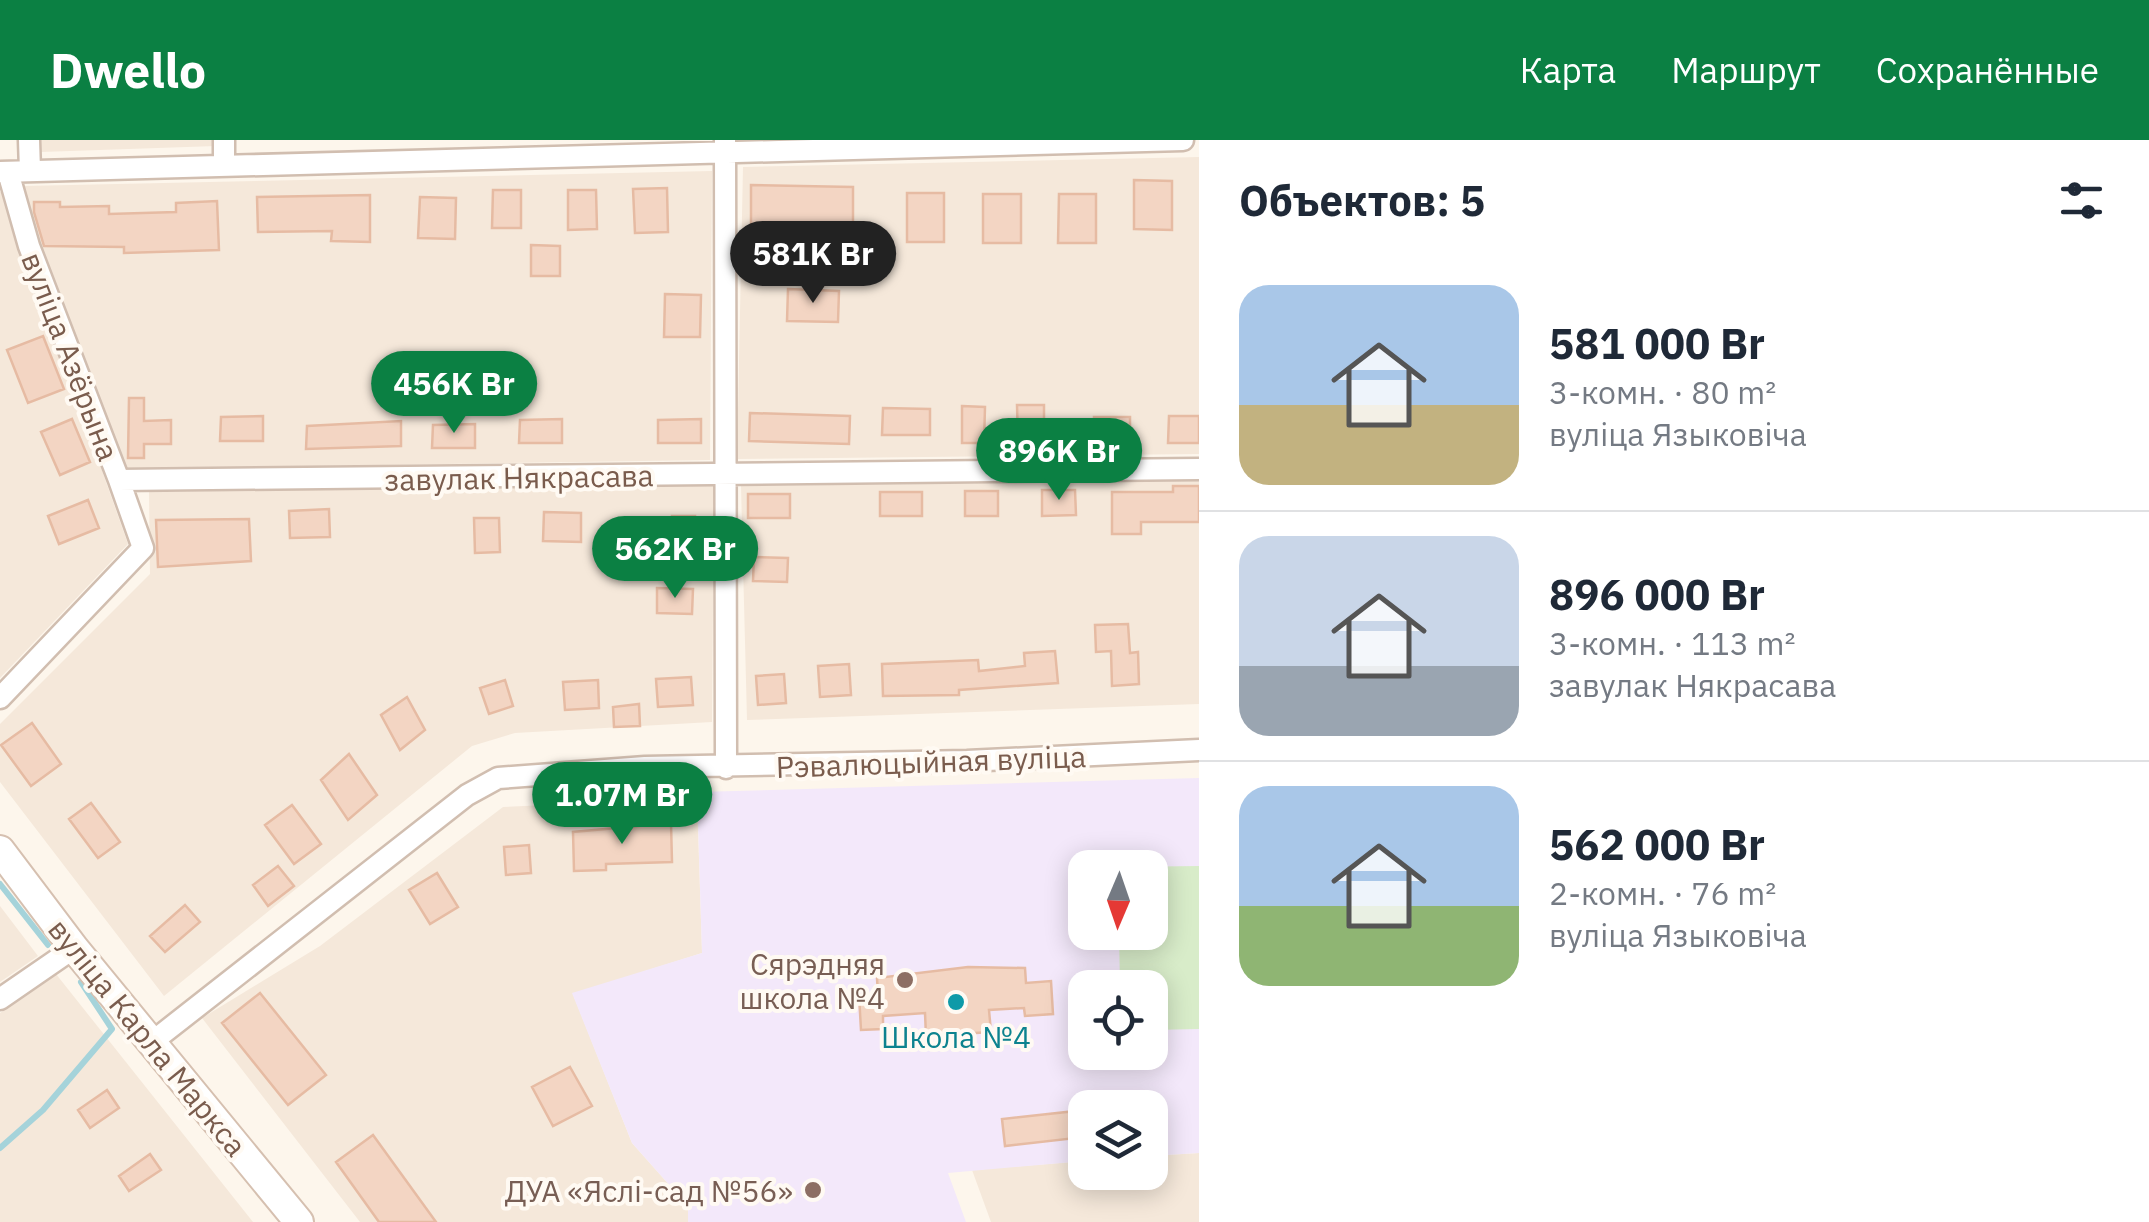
<!DOCTYPE html>
<html lang="ru">
<head>
<meta charset="utf-8">
<style>
  :root { --surface:#fff; --page:#f6f6f7; --text:#1f2937; --muted:#747a83; --line:#e0e1e3; --accent:#0b8043 }
  body { margin:0; font-family:"IBM Plex Sans",sans-serif; background:var(--page); color:var(--text); height:100vh; display:flex; flex-direction:column; font-size:38px; white-space:nowrap }
  * { box-sizing:border-box; margin:0 }
  p { font-size:32px; color:var(--muted) }
  .icon { flex:none; width:55px; height:55px; fill:none; stroke:currentColor; stroke-width:2; stroke-linecap:round; stroke-linejoin:round }
  .map { position:relative; flex:1; overflow:hidden }
  .details { display:flex; flex-direction:column; background:var(--surface); width:950px }
  .details>* { flex:none }
  .needle { width:65px; rotate:182deg }
  .fabs { position:absolute; left:1068px; top:710px; display:grid; gap:20px }
  .fabs a { display:grid; place-items:center; width:100px; height:100px; border-radius:20px; background:var(--surface); box-shadow:0 5px 25px #0003; font-size:50px }
  .price { position:absolute; translate:-50% -85px; padding:0 22px; border-radius:35px; background:var(--accent); color:#fff; font-size:32px; line-height:65px; filter:drop-shadow(0 2px 5px #0008) }
  .price::after { content:''; position:absolute; left:50%; top:60px; width:30px; height:22px; margin-left:-15px; background:inherit; clip-path:polygon(0 0,100% 0,50% 100%) }
  .price.current { background:#222; color:#fff }
  ul { padding:0; list-style:none }
  li { display:flex; align-items:center; gap:30px; height:250px; padding:0 40px }
  li+li { border-top:2px solid var(--line) }
  li span { display:grid; place-items:center; flex:none; width:280px; height:200px; border-radius:30px; color:#555 }
  li>.icon { margin-inline-start:auto }
  span .icon { width:120px; height:120px; fill:#fffc; stroke-width:1 }
  li b { font-size:42px }
  h2 { display:flex; justify-content:space-between; align-items:center; height:120px; padding:0 40px; font-size:42px }
  header { display:flex; align-items:center; gap:60px; box-sizing:border-box; height:140px; padding:0 50px; background:var(--accent); color:#fff }
  header strong { font-size:48px }
  nav { display:flex; gap:55px; margin-inline-start:auto; font-size:35px }
  main { display:flex; flex:1; min-height:0 }
  .map>svg:first-child { display:block }
  .residential { fill:#f5e8da }
  .education { fill:#f3e8fa; fill-rule:evenodd }
  .green { fill:#d8ecc9 }
  .lines { fill:none; stroke-linecap:round; stroke-linejoin:round }
  .stream { stroke:#a5d3da; stroke-width:6 }
  .building { fill:#f3d5c3; stroke:#e6bba3; stroke-width:2.5 }
  .minor-casing { stroke:#d1beb0; stroke-width:25 }
  .secondary-casing { stroke:#d6c0b0; stroke-width:32 }
  .minor { stroke:#fff; stroke-width:20 }
  .secondary { stroke:#fff; stroke-width:28 }
  .education-dot { fill:#8d6e63; stroke:#fffaf3; stroke-width:4 }
  .culture-dot { fill:#0f9aa8; stroke:#fffaf3; stroke-width:4 }
  .labels { text-anchor:middle; dominant-baseline:central; stroke-width:8; stroke-linejoin:round; paint-order:stroke }
  .street-label { font-size:30px; fill:#7a5c4d; stroke:#fffaf3 }
  .education-label { font-size:30px; fill:#785e54; stroke:#fffaf3; text-anchor:end }
  .culture-label { font-size:30px; fill:#0d838f; stroke:#fffaf3 }
</style>
</head>
<body>
<header>
<strong>Dwello</strong>
<nav><a>Карта</a><a>Маршрут</a><a>Сохранённые</a></nav>
</header>
<main>
<div class="map">
<svg width="1199" height="1082" viewBox="0 0 1199 1082">
  <rect width="100%" height="100%" fill="#fdf6ec"/>
  <path class="residential" d="M 40,0 L 216,0 L 216,6 L 41,12 Z
    M 1199,17 L 1199,314 L 737,319 L 743,27 Z
    M 712,31 L 710,320 L 123,329 L 32,108 L 24,46 Z
    M 3,51 L 128,404 L 0,538 L 0,52 Z
    M 1199,341 L 1199,564 L 747,580 L 741,346 Z
    M 714,343 L 712,582 L 515,593 L 472,606 L 164,856 L 0,642 L 0,584 L 150,434 L 149,352 Z
    M 697,658 L 702,813 L 573,854 L 632,1003 L 688,1066 L 688,1082 L 360,1082 L 202,878 L 320,806 L 503,667 Z
    M 0,766 L 38,816 L 0,842 Z
    M 56,834 L 253,1082 L 0,1082 L 0,873 Z
    M 1199,1013 L 1199,1082 L 991,1082 L 972,1030 L 1085,1021 L 1085,1032 L 1150,1032 L 1150,1016 Z"/>
  <path class="education" d="M 1199,638 L 1199,1013 L 1150,1016 L 1150,968 L 1085,968 L 1085,1021 L 948,1033 L 966,1082 L 688,1082 L 688,1066 L 632,1003 L 572,853 L 702,813 L 697,652 ZM 1085,728 L 1150,728 L 1150,792 L 1085,792 ZM 1085,848 L 1150,848 L 1150,912 L 1085,912 Z"/>
  <path class="green" d="M 1199,726 L 1199,889 L 1150,890 L 1150,848 L 1120,847 L 1119,793 L 1150,792 L 1150,728 L 1118,727 Z"/>
  <g class="lines">
    <path class="stream" d="M 0,744 L 48,805
      M 0,1008 L 43,970 L 112,889 L 81,842"/>
  </g>
  <path class="building" d="M 1134,40 L 1172,41 L 1172,90 L 1134,89 Z
    M 751,45 L 853,47 L 853,96 L 751,94 Z
    M 667,48 L 668,92 L 635,93 L 633,49 Z
    M 493,50 L 521,50 L 521,88 L 492,88 Z
    M 568,50 L 596,50 L 597,89 L 568,90 Z
    M 907,53 L 944,53 L 944,102 L 907,102 Z
    M 983,54 L 1021,54 L 1021,103 L 983,103 Z
    M 1059,54 L 1096,54 L 1096,103 L 1058,103 Z
    M 370,55 L 370,102 L 331,101 L 332,91 L 258,92 L 257,57 Z
    M 420,57 L 456,58 L 455,99 L 418,98 Z
    M 217,61 L 219,110 L 124,113 L 124,107 L 44,106 L 34,72 L 34,62 L 60,62 L 60,67 L 109,66 L 109,74 L 176,72 L 176,63 Z
    M 531,105 L 560,106 L 560,136 L 531,136 Z
    M 788,149 L 839,151 L 838,182 L 787,181 Z
    M 665,154 L 701,155 L 700,197 L 664,197 Z
    M 43,196 L 64,249 L 28,263 L 7,210 Z
    M 129,258 L 144,258 L 144,281 L 171,280 L 171,304 L 144,304 L 144,318 L 128,318 Z
    M 1017,265 L 1044,265 L 1044,302 L 1018,302 Z
    M 962,266 L 985,267 L 984,303 L 962,303 Z
    M 883,268 L 930,269 L 930,295 L 882,295 Z
    M 750,273 L 850,276 L 849,304 L 749,301 Z
    M 263,276 L 263,301 L 220,301 L 221,277 Z
    M 1169,276 L 1199,276 L 1199,303 L 1168,303 Z
    M 1094,277 L 1130,277 L 1130,301 L 1094,300 Z
    M 72,279 L 90,322 L 60,335 L 41,292 Z
    M 562,279 L 562,303 L 519,303 L 520,280 Z
    M 701,279 L 701,303 L 658,303 L 658,280 Z
    M 401,281 L 401,306 L 306,309 L 307,286 Z
    M 475,284 L 475,308 L 432,308 L 433,285 Z
    M 1173,346 L 1199,346 L 1199,382 L 1141,382 L 1141,394 L 1112,394 L 1112,352 L 1173,352 Z
    M 1042,350 L 1075,350 L 1076,375 L 1042,376 Z
    M 965,351 L 998,351 L 998,376 L 965,376 Z
    M 880,352 L 922,352 L 922,376 L 880,376 Z
    M 748,354 L 790,354 L 790,378 L 748,378 Z
    M 88,360 L 99,388 L 59,404 L 48,376 Z
    M 329,369 L 330,397 L 290,398 L 289,371 Z
    M 544,372 L 581,373 L 581,402 L 543,401 Z
    M 672,376 L 695,376 L 694,406 L 671,405 Z
    M 474,378 L 499,378 L 500,412 L 475,413 Z
    M 249,379 L 251,421 L 158,427 L 156,380 Z
    M 754,417 L 788,418 L 787,442 L 753,441 Z
    M 657,448 L 693,449 L 692,474 L 657,473 Z
    M 1128,484 L 1130,513 L 1138,512 L 1139,544 L 1112,546 L 1111,511 L 1096,512 L 1095,485 Z
    M 1055,511 L 1058,543 L 959,550 L 959,555 L 883,556 L 882,524 L 978,520 L 979,531 L 1025,526 L 1024,513 Z
    M 849,524 L 851,555 L 820,557 L 818,526 Z
    M 784,534 L 786,563 L 758,565 L 756,536 Z
    M 691,537 L 693,565 L 658,567 L 656,539 Z
    M 505,540 L 513,566 L 489,574 L 480,548 Z
    M 598,540 L 599,568 L 565,570 L 563,542 Z
    M 407,557 L 425,590 L 400,610 L 381,575 Z
    M 639,564 L 640,586 L 614,587 L 613,567 Z
    M 32,583 L 61,624 L 31,646 L 1,605 Z
    M 349,614 L 377,655 L 348,680 L 321,640 Z
    M 91,663 L 120,702 L 98,718 L 69,679 Z
    M 292,665 L 321,704 L 294,724 L 265,685 Z
    M 671,683 L 672,722 L 606,724 L 606,730 L 574,731 L 573,692 Z
    M 529,705 L 531,733 L 506,735 L 504,707 Z
    M 278,726 L 294,746 L 268,766 L 253,745 Z
    M 437,733 L 458,767 L 430,784 L 409,750 Z
    M 185,765 L 200,782 L 165,812 L 150,796 Z
    M 968,827 L 1025,828 L 1026,843 L 1051,841 L 1053,874 L 1025,876 L 1024,868 L 989,870 L 991,892 L 926,896 L 925,873 L 883,876 L 883,889 L 861,890 L 859,855 L 878,854 L 877,838 Z
    M 260,853 L 326,935 L 288,965 L 222,883 Z
    M 570,927 L 592,966 L 553,986 L 532,947 Z
    M 107,950 L 119,968 L 90,988 L 78,970 Z
    M 1085,970 L 1085,997 L 1005,1006 L 1002,979 Z
    M 373,995 L 436,1082 L 379,1082 L 336,1022 Z
    M 150,1014 L 161,1030 L 129,1051 L 119,1036 Z"/>
  <g class="lines">
    <defs>
      <path id="minor" d="M 29,0 L 30,31
        M 224,0 L 224,24
        M 725,0 L 726,628
        M 0,32 L 1183,0
        M 8,32 L 29,106 L 119,340
        M 0,558 L 143,408 L 119,340 L 1199,329
        M 0,859 L 74,808
        M 152,902 L 467,655 L 498,638 L 645,627 L 967,621 L 1199,610"/>
      <path id="secondary" d="M 0,710 L 74,808 L 299,1082"/>
    </defs>
    <use href="#minor" class="minor-casing"/>
    <use href="#secondary" class="secondary-casing"/>
    <use href="#minor" class="minor"/>
    <use href="#secondary" class="secondary"/>
  </g>
  <g class="education-dot">
    <circle cx="905" cy="840" r="10"/>
    <circle cx="813" cy="1050" r="10"/>
  </g>
  <circle class="culture-dot" cx="956" cy="862" r="10"/>
  <g class="labels">
    <g class="street-label">
      <text transform="translate(71 216) rotate(69)">вуліца Азёрына</text>
      <text transform="translate(519 337) rotate(-1)">завулак Някрасава</text>
      <text transform="translate(931 621) rotate(-2)">Рэвалюцыйная вуліца</text>
      <text transform="translate(148 897) rotate(51)">вуліца Карла Маркса</text>
    </g>
    <g class="education-label">
      <text x="885" y="823">Сярэдняя<tspan x="885" dy="34">школа №4</tspan></text>
      <text x="793" y="1050">ДУА «Яслі-сад №56»</text>
    </g>
    <g class="culture-label">
      <text x="956" y="896">Школа №4</text>
    </g>
  </g>
</svg>
<div class="fabs">
<a><svg class="needle" viewBox="-14 -14 28 28"><path d="M0-13l5 13h-10z" fill="#e53935"/><path d="M0 13l5-13h-10z" fill="#747a83"/></svg></a>
<a><svg class="icon" aria-label="locate" viewBox="0 0 24 24"><circle cx="12" cy="12" r="6"/><path d="M12 2v4M12 18v4M2 12h4M18 12h4"/></svg></a>
<a><svg class="icon" aria-label="layers" viewBox="0 0 24 24"><path d="M12 4l9 5-9 5-9-5zM3 14l9 5 9-5"/></svg></a>
</div>
<b class="price current" style="left:813px;top:166px">581K Br</b>
<b class="price" style="left:454px;top:296px">456K Br</b>
<b class="price" style="left:1059px;top:363px">896K Br</b>
<b class="price" style="left:675px;top:461px">562K Br</b>
<b class="price" style="left:622px;top:707px">1.07M Br</b>
</div>
<section class="details">
<h2>Объектов: 5<svg class="icon" aria-label="filters" viewBox="0 0 24 24"><path d="M4 7h16M4 17h16"/><circle cx="9" cy="7" r="2"/><circle cx="15" cy="17" r="2"/></svg></h2>
<ul>
<li><span style="background:linear-gradient(#a9c7e8 60%,#c2b280 0)"><svg class="icon" aria-label="home" viewBox="0 0 24 24"><path d="M3 11l9-7 9 7M6 9v11h12V9"/></svg></span><div><b>581 000 Br</b><p>3-комн. · 80 m²</p><p>вуліца Языковіча</p></div></li>
<li><span style="background:linear-gradient(#c9d6e8 65%,#9aa5b1 0)"><svg class="icon" aria-label="home" viewBox="0 0 24 24"><path d="M3 11l9-7 9 7M6 9v11h12V9"/></svg></span><div><b>896 000 Br</b><p>3-комн. · 113 m²</p><p>завулак Някрасава</p></div></li>
<li><span style="background:linear-gradient(#a9c7e8 60%,#8fb573 0)"><svg class="icon" aria-label="home" viewBox="0 0 24 24"><path d="M3 11l9-7 9 7M6 9v11h12V9"/></svg></span><div><b>562 000 Br</b><p>2-комн. · 76 m²</p><p>вуліца Языковіча</p></div></li>
</ul>
</section>
</main>
</body>
</html>
